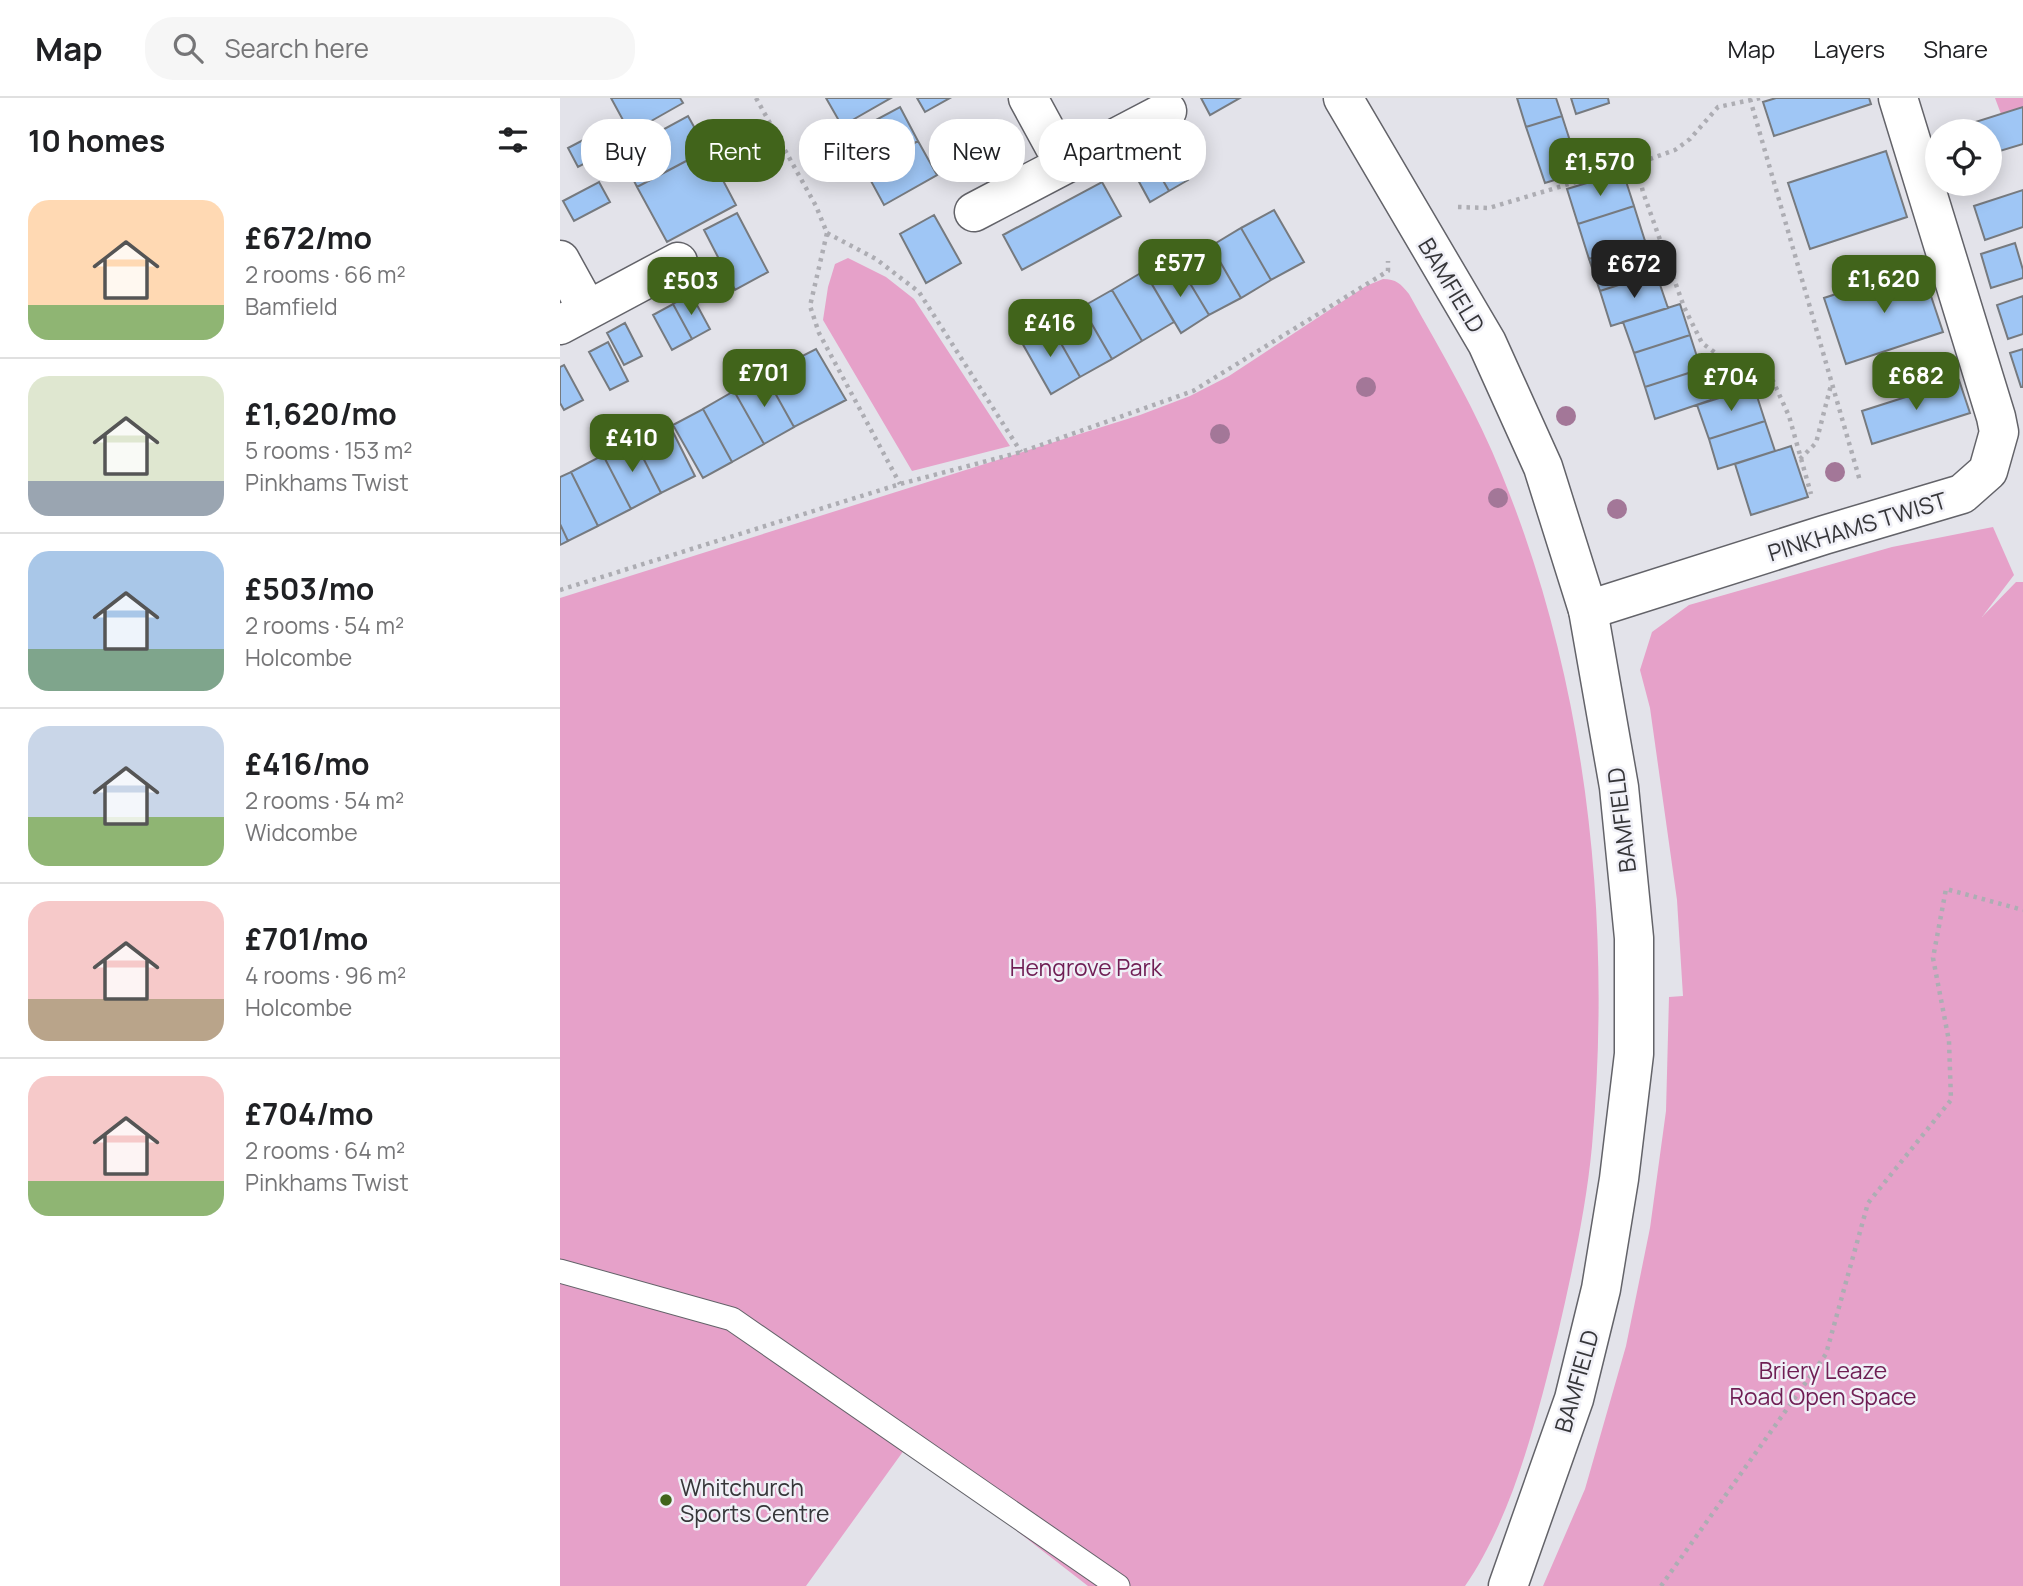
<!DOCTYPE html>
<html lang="en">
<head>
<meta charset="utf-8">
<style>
  :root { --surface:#fff; --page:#f6f6f6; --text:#202124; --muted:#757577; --line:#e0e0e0; --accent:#41641b }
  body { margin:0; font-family:Manrope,sans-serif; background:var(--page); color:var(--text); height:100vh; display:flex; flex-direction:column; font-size:26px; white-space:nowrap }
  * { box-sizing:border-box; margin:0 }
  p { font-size:23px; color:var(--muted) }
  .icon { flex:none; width:38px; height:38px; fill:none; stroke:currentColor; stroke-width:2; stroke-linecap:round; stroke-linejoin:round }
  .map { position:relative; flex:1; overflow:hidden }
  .side { display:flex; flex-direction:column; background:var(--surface); width:560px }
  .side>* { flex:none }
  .hud { position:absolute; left:21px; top:21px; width:665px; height:63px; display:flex; gap:14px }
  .controls { position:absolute; left:1365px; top:21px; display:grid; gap:14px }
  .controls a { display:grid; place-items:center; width:77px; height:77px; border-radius:50%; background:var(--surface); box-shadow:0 4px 18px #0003; font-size:35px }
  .price { position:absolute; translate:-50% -60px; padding:0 16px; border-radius:14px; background:var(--accent); color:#fff; font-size:23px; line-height:46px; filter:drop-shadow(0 2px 4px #0008) }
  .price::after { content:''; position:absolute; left:50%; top:42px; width:21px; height:16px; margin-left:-10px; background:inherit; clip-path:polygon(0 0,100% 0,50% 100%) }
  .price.current { background:#222; color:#fff }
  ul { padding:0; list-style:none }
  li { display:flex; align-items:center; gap:21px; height:175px; padding:0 28px }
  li+li { border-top:2px solid var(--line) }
  li span { display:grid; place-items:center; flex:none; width:196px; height:140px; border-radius:21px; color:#555 }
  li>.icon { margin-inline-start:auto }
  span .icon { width:84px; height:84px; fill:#fffc; stroke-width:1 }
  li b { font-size:30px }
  h2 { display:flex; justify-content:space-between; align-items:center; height:84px; padding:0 28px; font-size:30px }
  .chip { padding:0 24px; border-radius:28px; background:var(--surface); box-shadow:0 4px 18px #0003; font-size:24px; line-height:63px }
  .chip.current { background:var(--accent); color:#fff }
  header { display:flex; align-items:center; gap:42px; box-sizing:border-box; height:98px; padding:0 35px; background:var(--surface); border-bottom:2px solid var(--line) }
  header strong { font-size:33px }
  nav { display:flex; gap:38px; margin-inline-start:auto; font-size:24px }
  .search { width:490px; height:63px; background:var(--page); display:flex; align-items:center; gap:18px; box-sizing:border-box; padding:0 24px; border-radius:28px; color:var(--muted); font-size:26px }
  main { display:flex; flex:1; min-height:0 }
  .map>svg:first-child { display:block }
  .green { fill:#e6a1c9 }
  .building { fill:#9fc6f5; stroke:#767a7f; stroke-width:2 }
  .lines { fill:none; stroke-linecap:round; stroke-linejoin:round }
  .service-casing { stroke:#636369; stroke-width:25 }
  .minor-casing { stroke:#636369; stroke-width:41 }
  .tertiary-casing { stroke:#636369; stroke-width:41 }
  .path { stroke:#adadb3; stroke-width:4.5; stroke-dasharray:3.5 5; stroke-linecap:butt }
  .service { stroke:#fff; stroke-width:23 }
  .minor { stroke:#fff; stroke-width:38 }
  .tertiary { stroke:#fff; stroke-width:38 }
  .tree { fill:#a37798 }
  .poi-dot { fill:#41641b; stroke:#f0f0f7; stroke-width:2.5 }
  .labels { text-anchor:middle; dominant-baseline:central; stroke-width:5; stroke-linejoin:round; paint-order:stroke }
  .street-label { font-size:23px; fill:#363639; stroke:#f0f0f7 }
  .park-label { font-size:23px; fill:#6f1e54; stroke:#f0f0f7 }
  .poi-label { font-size:23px; fill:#363639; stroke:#f0f0f7; text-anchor:start }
</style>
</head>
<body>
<header>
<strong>Map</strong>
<div class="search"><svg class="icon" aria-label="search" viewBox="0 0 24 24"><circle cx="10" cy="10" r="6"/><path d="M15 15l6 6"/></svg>Search here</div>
<nav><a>Map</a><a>Layers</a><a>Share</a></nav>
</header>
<main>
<section class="side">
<h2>10 homes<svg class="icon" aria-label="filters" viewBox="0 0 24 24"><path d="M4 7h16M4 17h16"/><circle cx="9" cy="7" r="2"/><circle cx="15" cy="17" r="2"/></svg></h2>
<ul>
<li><span style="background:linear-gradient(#ffd9b3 75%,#8fb573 0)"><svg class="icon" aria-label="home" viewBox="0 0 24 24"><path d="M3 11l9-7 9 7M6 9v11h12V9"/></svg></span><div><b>£672/mo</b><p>2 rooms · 66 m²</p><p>Bamfield</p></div></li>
<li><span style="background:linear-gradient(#dfe7d0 75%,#9aa5b1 0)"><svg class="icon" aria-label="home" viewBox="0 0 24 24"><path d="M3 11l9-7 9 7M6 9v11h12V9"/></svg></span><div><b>£1,620/mo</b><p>5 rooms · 153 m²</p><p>Pinkhams Twist</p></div></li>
<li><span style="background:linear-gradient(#a9c7e8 70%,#7fa58c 0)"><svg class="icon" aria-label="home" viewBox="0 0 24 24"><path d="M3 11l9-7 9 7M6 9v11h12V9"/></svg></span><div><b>£503/mo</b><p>2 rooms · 54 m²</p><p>Holcombe</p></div></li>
<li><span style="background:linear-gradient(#c9d6e8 65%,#8fb573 0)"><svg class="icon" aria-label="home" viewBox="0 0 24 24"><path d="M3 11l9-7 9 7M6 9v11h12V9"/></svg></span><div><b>£416/mo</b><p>2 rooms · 54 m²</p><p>Widcombe</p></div></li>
<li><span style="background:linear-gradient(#f6c9c9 70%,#b9a48a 0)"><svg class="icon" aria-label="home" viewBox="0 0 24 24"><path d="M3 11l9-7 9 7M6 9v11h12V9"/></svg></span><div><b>£701/mo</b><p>4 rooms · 96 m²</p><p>Holcombe</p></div></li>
<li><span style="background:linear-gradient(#f6c9c9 75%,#8fb573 0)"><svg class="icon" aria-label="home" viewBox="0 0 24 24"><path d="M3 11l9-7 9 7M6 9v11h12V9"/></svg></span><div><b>£704/mo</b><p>2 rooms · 64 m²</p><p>Pinkhams Twist</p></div></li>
</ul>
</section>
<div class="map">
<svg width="1463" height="1488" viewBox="0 0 1463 1488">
  <rect width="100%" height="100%" fill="#e3e3ea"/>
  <path class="green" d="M 1435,0 L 1463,0 L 1463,9 L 1441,16 Z
    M 288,160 L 326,179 L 354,201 L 450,348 L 352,373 L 263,222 L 268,189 L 275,166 Z
    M 823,181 C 836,181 841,186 849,196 C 882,255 917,314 942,377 C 1028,588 1052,823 1032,1048 C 1026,1111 1012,1174 998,1235 C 978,1316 953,1419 905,1488 L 528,1488 L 347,1348 L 246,1488 L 0,1488 L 0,500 L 580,317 L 630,298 L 669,278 L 806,188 Z
    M 1433,429 L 1454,477 L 1422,519 L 1456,484 L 1463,484 L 1463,1488 L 983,1488 L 1025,1391 L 1066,1248 L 1090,1130 L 1106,1013 L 1109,899 L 1123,898 L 1117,802 L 1090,610 L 1080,572 L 1092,534 L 1129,507 L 1332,449 Z"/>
  <path class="building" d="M 51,0 L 120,0 L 123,5 L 70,35 Z
    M 266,0 L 331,0 L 282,28 Z
    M 357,0 L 390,0 L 365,14 Z
    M 641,0 L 680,0 L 650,17 Z
    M 957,0 L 996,0 L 1002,18 L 966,29 Z
    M 1011,0 L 1048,0 L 1049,5 L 1016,16 Z
    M 1216,0 L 1309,0 L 1311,6 L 1214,38 L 1203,4 Z
    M 340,9 L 358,43 L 305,72 L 286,38 Z
    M 1463,9 L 1463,46 L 1430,56 L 1430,33 L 1387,33 Z
    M 128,18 L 147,52 L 77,89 L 60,55 Z
    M 1002,18 L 1020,74 L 985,85 L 966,29 Z
    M 46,30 L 56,49 L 18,69 L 8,50 Z
    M 358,43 L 377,77 L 324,107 L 305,72 Z
    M 608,48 L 628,82 L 609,93 L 589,58 Z
    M 147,52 L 176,107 L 107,144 L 77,89 Z
    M 1326,53 L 1347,119 L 1250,151 L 1228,85 Z
    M 589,58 L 609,93 L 590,104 L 571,69 Z
    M 1063,74 L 1074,108 L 1018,126 L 1007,91 Z
    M 39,84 L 50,104 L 14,123 L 3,103 Z
    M 542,84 L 561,118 L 462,172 L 443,137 Z
    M 1463,92 L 1463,129 L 1425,142 L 1414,108 Z
    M 1074,108 L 1085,143 L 1029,161 L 1018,126 Z
    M 714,112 L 744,164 L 711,182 L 681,130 Z
    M 177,115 L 208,174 L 175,192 L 144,132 Z
    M 374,117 L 401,165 L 366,185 L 340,136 Z
    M 681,130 L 711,182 L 681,200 L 651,148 Z
    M 1085,143 L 1096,175 L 1040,193 L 1029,161 Z
    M 1455,145 L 1463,172 L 1463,180 L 1431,190 L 1421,156 Z
    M 651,148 L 681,200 L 649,217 L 619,167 Z
    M 619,167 L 649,217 L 621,235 L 590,183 Z
    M 1361,168 L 1383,234 L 1286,266 L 1264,200 Z
    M 584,173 L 614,224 L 582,243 L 552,192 Z
    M 1096,175 L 1108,210 L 1051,228 L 1040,193 Z
    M 552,192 L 582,243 L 552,261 L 522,209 Z
    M 131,196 L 150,231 L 132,241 L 113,206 Z
    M 1463,198 L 1463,236 L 1448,241 L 1437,207 Z
    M 113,206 L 132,241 L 112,252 L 93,217 Z
    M 1120,206 L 1130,237 L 1074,255 L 1063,224 Z
    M 522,209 L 552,261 L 520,279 L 490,226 Z
    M 65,225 L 82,258 L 64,267 L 47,235 Z
    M 490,226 L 520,279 L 491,296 L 461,243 Z
    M 1130,237 L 1141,271 L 1085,289 L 1074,255 Z
    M 48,244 L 68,283 L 50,292 L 29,254 Z
    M 256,251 L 286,302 L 234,329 L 205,277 Z
    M 1463,251 L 1463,289 L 1461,289 L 1450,255 Z
    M 4,267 L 23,302 L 4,312 L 0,305 L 0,269 Z
    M 1141,271 L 1151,302 L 1095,321 L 1085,289 Z
    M 205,277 L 234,329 L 204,346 L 174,293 Z
    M 1399,282 L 1410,315 L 1312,346 L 1302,313 Z
    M 1194,289 L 1205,323 L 1149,341 L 1137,307 Z
    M 174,293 L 204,346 L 172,364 L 143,311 Z
    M 143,311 L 172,364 L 143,380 L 113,327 Z
    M 1205,323 L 1215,353 L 1158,371 L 1149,341 Z
    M 108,324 L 135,378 L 101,395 L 74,342 Z
    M 74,342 L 101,395 L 71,411 L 43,357 Z
    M 1231,348 L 1248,399 L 1191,417 L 1175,366 Z
    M 43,357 L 71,411 L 38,428 L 11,374 Z
    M 11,374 L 38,428 L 8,443 L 0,426 L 0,379 Z
    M 0,426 L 8,443 L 0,447 Z"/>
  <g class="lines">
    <defs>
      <path id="service" d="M 0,1173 L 172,1221 L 558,1488"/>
      <path id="minor" d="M 468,0 L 504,66
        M 414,114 L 607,13
        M 0,162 L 27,211
        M 0,227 L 118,164
        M 1028,512 L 1264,437 L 1402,396 L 1428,373 L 1439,334 L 1436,319 L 1338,0"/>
      <path id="tertiary" d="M 783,0 L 927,245 L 983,369 L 1028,512 L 1059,689 L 1074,840 L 1074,956 L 1059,1081 L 1041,1191 L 1014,1301 L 948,1488"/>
    </defs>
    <use href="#service" class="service-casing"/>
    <use href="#minor" class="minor-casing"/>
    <use href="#tertiary" class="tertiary-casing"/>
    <path class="path" d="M 196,0 L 256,108 L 267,135 L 250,208 L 259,235 L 340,386
      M 1200,0 L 1158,9 L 1130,41 L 1115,52 L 1076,66 L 1083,94 L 1124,209 L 1142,245 L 1183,275 L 1213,283 L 1229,318 L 1251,396
      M 1190,1 L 1300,383
      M 898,109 L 929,110 L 1076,66
      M 267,135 L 316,161 L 359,194 L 461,354
      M 1240,361 L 1256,345 L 1271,287
      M 0,492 L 340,386 L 461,354 L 633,293 L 828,173 L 828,163
      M 1101,1488 L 1266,1256 L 1308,1105 L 1391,1002 L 1389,943 L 1373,860 L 1386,791 L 1463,812"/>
    <use href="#service" class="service"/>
    <use href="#minor" class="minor"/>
    <use href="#tertiary" class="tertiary"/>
  </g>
  <g class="tree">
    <circle cx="806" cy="289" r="10"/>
    <circle cx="1006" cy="318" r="10"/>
    <circle cx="660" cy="336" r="10"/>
    <circle cx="1275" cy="374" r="10"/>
    <circle cx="938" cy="400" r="10"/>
    <circle cx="1057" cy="411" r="10"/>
  </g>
  <circle class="poi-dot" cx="106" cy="1402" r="7"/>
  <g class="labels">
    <g class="street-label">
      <text transform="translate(892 187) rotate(59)">BAMFIELD</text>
      <text transform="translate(1297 428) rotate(-17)">PINKHAMS TWIST</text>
      <text transform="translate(1061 722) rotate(-97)">BAMFIELD</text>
      <text transform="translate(1016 1283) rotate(-74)">BAMFIELD</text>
    </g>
    <g class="park-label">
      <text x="526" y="869">Hengrove Park</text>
      <text x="1263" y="1272">Briery Leaze<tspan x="1263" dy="26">Road Open Space</tspan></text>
    </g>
    <g class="poi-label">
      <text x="120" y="1389">Whitchurch<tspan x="120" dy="26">Sports Centre</tspan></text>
    </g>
  </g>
</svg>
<div class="controls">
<a><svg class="icon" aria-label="locate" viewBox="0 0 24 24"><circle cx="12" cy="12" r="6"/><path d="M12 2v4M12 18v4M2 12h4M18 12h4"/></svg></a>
</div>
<b class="price" style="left:1040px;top:100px">£1,570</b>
<b class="price" style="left:620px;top:201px">£577</b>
<b class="price current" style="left:1074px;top:202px">£672</b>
<b class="price" style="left:1324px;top:217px">£1,620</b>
<b class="price" style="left:131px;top:219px">£503</b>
<b class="price" style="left:490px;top:261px">£416</b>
<b class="price" style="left:204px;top:311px">£701</b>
<b class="price" style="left:1356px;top:314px">£682</b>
<b class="price" style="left:1171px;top:315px">£704</b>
<b class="price" style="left:72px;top:376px">£410</b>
<div class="hud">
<a class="chip">Buy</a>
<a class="chip current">Rent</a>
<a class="chip">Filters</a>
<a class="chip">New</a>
<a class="chip">Apartment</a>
</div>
</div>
</main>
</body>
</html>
